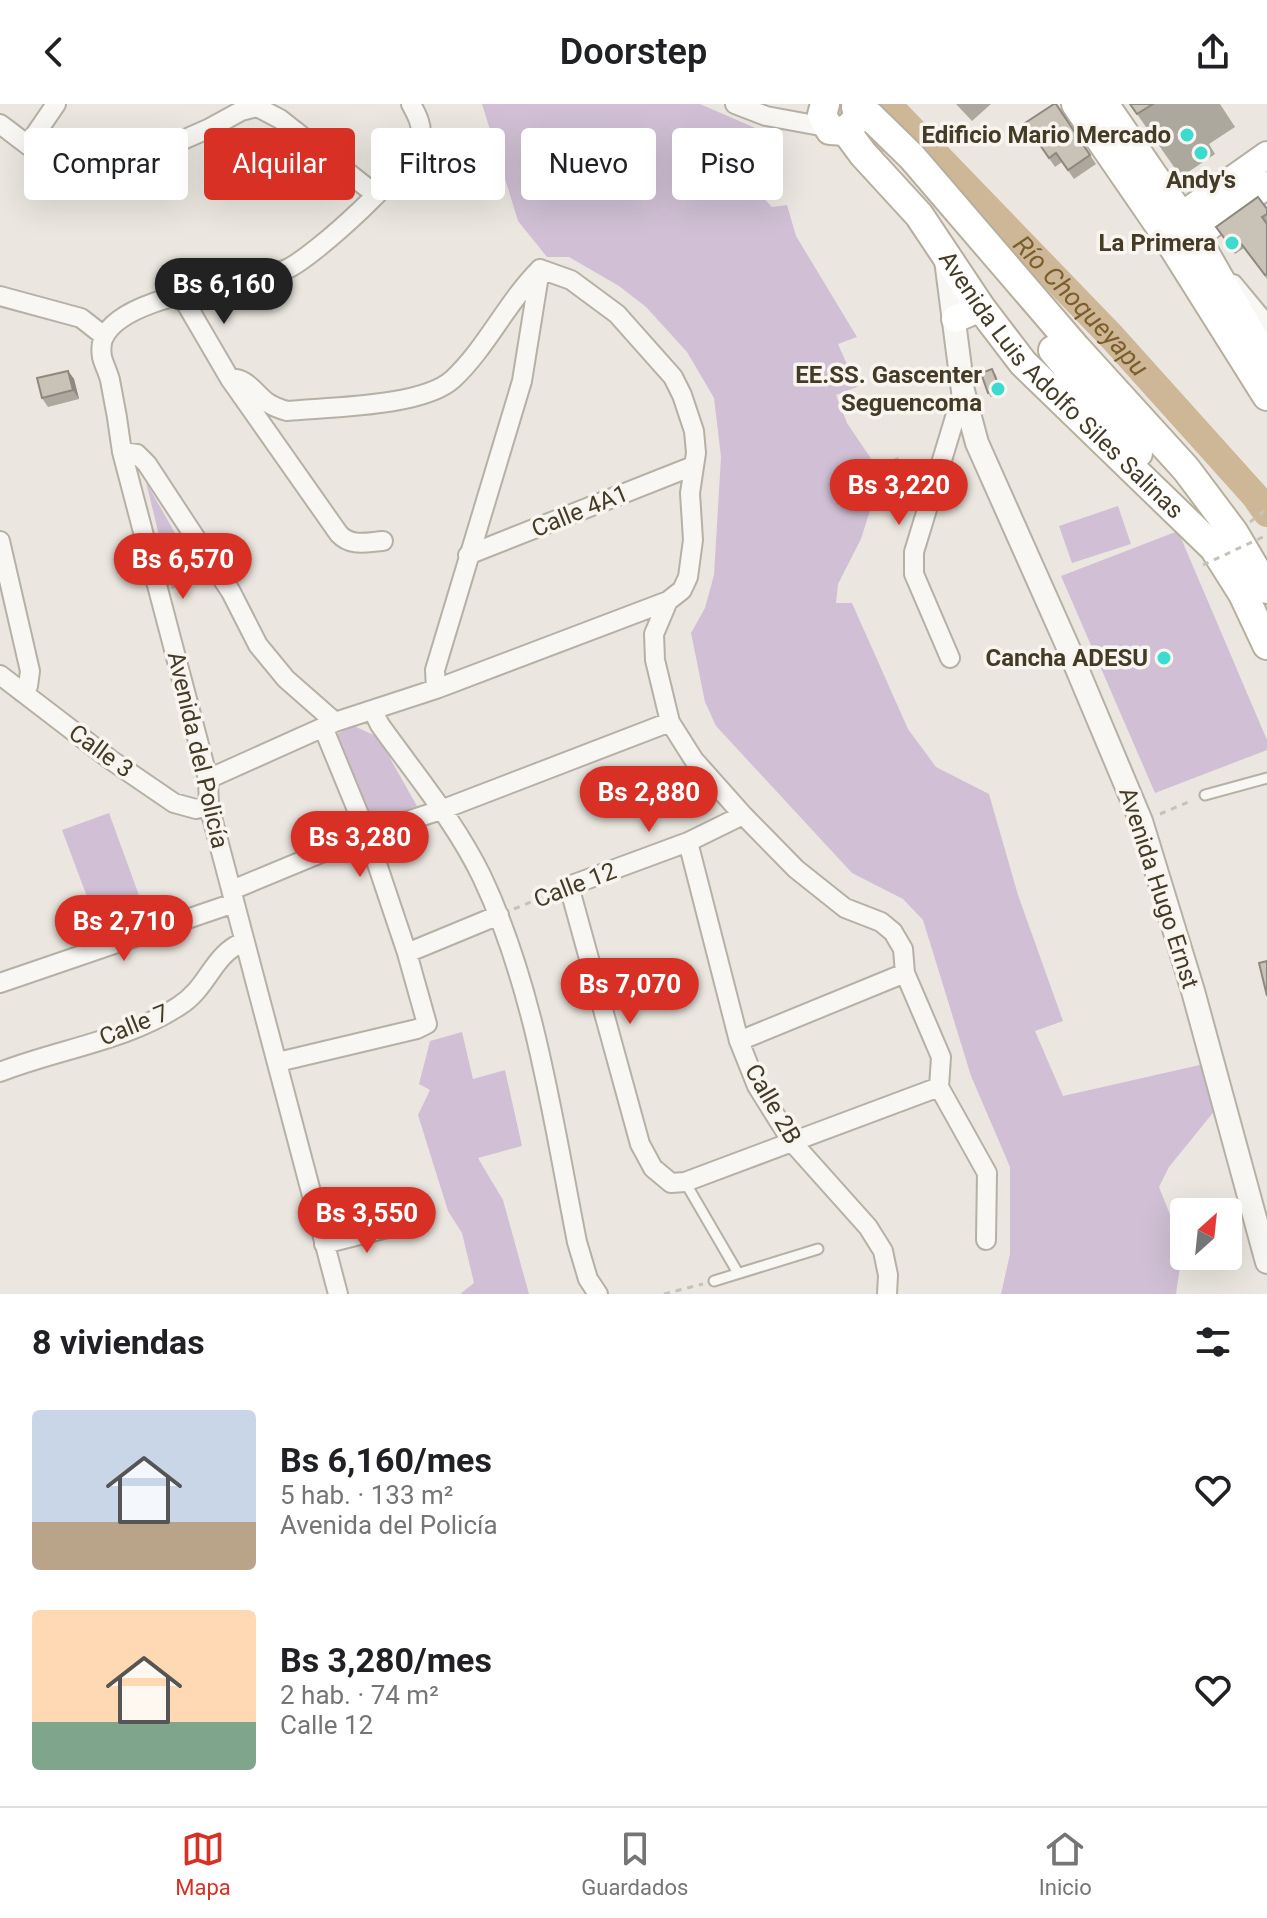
<!DOCTYPE html>
<html lang="es">
<head>
<meta charset="utf-8">
<style>
  :root { --surface:#fff; --page:#f6f6f6; --text:#202124; --muted:#757577; --line:#e0e0e0; --accent:#d93025 }
  body { margin:0; font-family:Roboto,sans-serif; background:var(--page); color:var(--text); height:100vh; display:flex; flex-direction:column; font-size:30px; white-space:nowrap }
  * { box-sizing:border-box; margin:0 }
  p { font-size:26px; color:var(--muted) }
  .icon { flex:none; width:44px; height:44px; fill:none; stroke:currentColor; stroke-width:2; stroke-linecap:round; stroke-linejoin:round }
  .map { position:relative; height:1190px; overflow:hidden }
  .side { display:flex; flex-direction:column; background:var(--surface); flex:1 }
  .side>* { flex:none }
  .banner { position:absolute; left:24px; top:24px; width:800px; height:72px; display:flex; gap:16px }
  .needle { width:52px; rotate:27deg }
  .fabs { position:absolute; left:1170px; top:1094px; display:grid; gap:16px }
  .fabs a { display:grid; place-items:center; width:72px; height:72px; border-radius:8px; background:var(--surface); box-shadow:0 8px 32px #0002; font-size:40px }
  .price { position:absolute; translate:-50% -68px; padding:0 18px; border-radius:28px; background:var(--accent); color:#fff; font-size:26px; line-height:52px; filter:drop-shadow(0 2px 4px #0008) }
  .price::after { content:''; position:absolute; left:50%; top:48px; width:24px; height:18px; margin-left:-12px; background:inherit; clip-path:polygon(0 0,100% 0,50% 100%) }
  .price.active { background:#222; color:#fff }
  ul { padding:0; list-style:none }
  li { display:flex; align-items:center; gap:24px; height:200px; padding:0 32px }
  li span { display:grid; place-items:center; flex:none; width:224px; height:160px; border-radius:8px; color:#555 }
  li>.icon { margin-inline-start:auto }
  span .icon { width:96px; height:96px; fill:#fffc; stroke-width:1 }
  li b { font-size:34px }
  h2 { display:flex; justify-content:space-between; align-items:center; height:96px; padding:0 32px; font-size:34px }
  .tag { padding:0 28px; border-radius:8px; background:var(--surface); box-shadow:0 8px 32px #0002; font-size:28px; line-height:72px }
  .tag.active { background:var(--accent); color:#fff }
  header { display:flex; justify-content:space-between; align-items:center; height:104px; padding:0 32px; background:var(--surface); font-size:36px; font-weight:600 }
  .menu { display:flex; justify-content:space-around; align-items:center; height:112px; border-top:2px solid var(--line); background:var(--surface); font-size:22px; color:var(--muted) }
  .menu a { display:grid; justify-items:center; gap:4px }
  .menu .active { color:var(--accent) }
  .map>svg:first-child { display:block }
  .green { fill:#d1c0d5 }
  .lines { fill:none; stroke-linecap:round; stroke-linejoin:round }
  .river { stroke:#ceb797; stroke-width:28 }
  .primary-tunnel { stroke:#cac5bb; stroke-width:28; stroke-dasharray:28 14; stroke-linecap:butt }
  .service-casing { stroke:#b6b0a5; stroke-width:13 }
  .minor-casing { stroke:#b6b0a5; stroke-width:22 }
  .tertiary-casing { stroke:#b6b0a5; stroke-width:26 }
  .secondary-casing { stroke:#b6b0a5; stroke-width:30 }
  .primary-casing { stroke:#b7af9e; stroke-width:32 }
  .path { stroke:#c6c2ba; stroke-width:3; stroke-dasharray:6 6; stroke-linecap:butt }
  .service { stroke:#f8f7f3; stroke-width:9 }
  .minor { stroke:#f8f7f3; stroke-width:18 }
  .tertiary { stroke:#f8f7f3; stroke-width:22 }
  .secondary { stroke:#fff; stroke-width:26 }
  .primary { stroke:#fff; stroke-width:28 }
  .path-bridge { stroke:#c6c2ba; stroke-width:3; stroke-dasharray:6 6; stroke-linecap:butt }
  .wall { fill:#ada89d }
  .shaded-wall { fill:#8d8880 }
  .building { fill:#c9c3b7; stroke:#8d8880; stroke-width:2 }
  .poi-dot { fill:#39dccf; stroke:#f8f5f0; stroke-width:3 }
  .labels { text-anchor:middle; dominant-baseline:central; stroke-width:7; stroke-linejoin:round; paint-order:stroke }
  .poi-label { font-size:24px; font-weight:bold; fill:#443b27; stroke:#f8f5f0; text-anchor:end }
  .street-label { font-size:24px; fill:#443b27; stroke:#f8f5f0 }
  .water-label { font-size:26px; font-style:italic; fill:#7c5e2d; stroke:#f8f5f0 }
</style>
</head>
<body>
<header><svg class="icon" aria-label="back" viewBox="0 0 24 24"><path d="M15 5l-7 7 7 7"/></svg>Doorstep<svg class="icon" aria-label="share" viewBox="0 0 24 24"><path d="M12 15V3M7 8l5-5 5 5M5 13v7h14v-7"/></svg></header>
<div class="map">
<svg width="1267" height="1190" viewBox="0 0 1267 1190">
  <rect width="100%" height="100%" fill="#ebe7e0"/>
  <path class="green" d="M 482,0 L 700,0 L 783,36 L 751,81 L 772,103 L 787,101 L 796,132 L 857,233 L 838,240 L 857,283 L 836,291 L 847,319 L 876,362 L 898,353 L 911,376 L 872,400 L 861,435 L 838,480 L 836,499 L 852,499 L 908,625 L 936,663 L 989,690 L 1018,791 L 1063,917 L 1035,927 L 1063,992 L 1204,960 L 1216,1005 L 1169,1063 L 1159,1083 L 1183,1143 L 1176,1190 L 1001,1190 L 1010,1150 L 1010,1063 L 971,972 L 923,816 L 903,795 L 852,769 L 716,622 L 705,598 L 691,529 L 705,504 L 714,471 L 721,353 L 714,294 L 687,248 L 646,203 L 619,182 L 569,153 L 547,153 L 518,117 Z
    M 146,378 L 201,475 L 172,485 Z
    M 1118,402 L 1131,440 L 1072,459 L 1059,422 Z
    M 1178,427 L 1267,636 L 1267,646 L 1155,689 L 1061,472 Z
    M 352,621 L 378,633 L 417,702 L 368,721 L 333,633 Z
    M 109,709 L 144,805 L 98,822 L 62,726 Z
    M 462,928 L 473,975 L 505,966 L 522,1042 L 478,1054 L 503,1096 L 529,1190 L 460,1190 L 474,1179 L 462,1129 L 448,1107 L 418,1011 L 430,986 L 419,980 L 430,937 Z"/>
  <g class="lines">
    <path class="river" id="s1" d="M 887,0 L 1112,233 L 1255,392 L 1267,409"/>
    <path class="primary-tunnel" d="M 835,0 L 885,46"/>
    <defs>
      <path id="service" d="M 1205,691 L 1267,674
        M 685,1078 L 738,1169
        M 714,1177 L 818,1145"/>
      <path id="minor" d="M 735,0 L 766,12 L 826,23
        M 0,20 C 21,35 57,67 82,71 C 91,72 99,71 108,69 L 210,24 L 241,7 L 257,3 L 280,15 L 375,90
        M 28,41 L 56,0
        M 540,165 L 571,176 L 617,210 L 673,273 L 682,291 L 694,327 L 696,349 L 690,389 L 693,436 L 688,473 L 682,486 L 668,497 L 654,530 L 655,556 L 670,618 L 694,656 L 743,711 L 796,765 L 845,804 L 881,818 L 893,828 L 903,845 L 905,869 L 941,953 L 939,983 L 987,1069 L 986,1136
        M 1233,180 L 1267,221
        M 181,191 L 230,275 L 339,430 C 351,443 367,438 383,437
        M 0,192 L 81,214 L 104,232
        M 230,275 C 246,272 256,291 268,299 C 274,303 280,305 287,307 C 328,303 423,303 453,275 C 487,243 507,198 540,165
        M 122,348 L 137,350 L 147,360 L 231,488 L 258,541 L 286,575 L 335,618
        M 0,437 L 30,567 L 28,582 L 22,588
        M 468,451 L 693,362
        M 950,554 L 914,470 L 914,448 L 963,287
        M 0,571 L 111,656 L 174,699 L 196,705 L 209,702
        M 436,585 L 435,566 L 522,277 L 540,165
        M 373,607 L 380,621 C 415,670 456,719 482,773 C 535,885 553,1017 577,1138 L 588,1175 L 598,1190
        M 208,675 L 335,618 L 436,585 L 668,497
        M 743,711 L 688,738 L 569,782 L 640,1040 L 653,1064 L 671,1079 L 685,1078 L 939,983
        M 688,738 L 739,937 L 757,982 L 792,1038 L 868,1123 L 883,1147 L 888,1171 L 887,1190
        M 232,786 L 367,730 L 441,706 L 670,618
        M 407,849 L 499,811
        M 0,879 L 234,799
        M 739,937 L 905,869
        M 278,958 L 417,925 L 427,920 L 407,849 L 367,730 L 323,623
        M 0,968 C 58,945 126,937 179,902 C 209,883 212,851 243,838
        M 324,1140 L 399,1121
        M 338,1190 L 209,702 L 208,675 L 122,348 C 119,324 115,300 110,276 C 108,268 104,261 102,253 C 101,247 101,241 103,235 C 122,189 245,182 287,165 C 315,152 413,63 420,34 C 423,22 417,11 411,0"/>
      <path id="tertiary" d="M 946,156 L 963,287 L 977,339 L 1067,541 L 1141,717 L 1193,887 L 1267,1158"/>
      <path id="secondary" d="M 1165,123 L 1267,51
        M 1179,144 L 1267,81
        M 955,215 L 981,204"/>
      <g id="primary">
        <path d="M 825,0 L 822,11 L 830,26 L 846,27 L 857,15"/>
        <path d="M 1076,0 L 1162,125 L 1267,292"/>
        <path d="M 1104,0 L 1196,134 L 1267,258"/>
        <path d="M 856,3 L 870,12 L 912,53 L 1076,244 L 1186,365 L 1234,429 L 1267,485"/>
        <path id="s2" d="M 846,27 L 863,50 L 919,111 L 981,204 L 1023,259 L 1214,444 L 1243,490 L 1267,541"/>
        <path d="M 1053,246 L 1138,349"/>
      </g>
    </defs>
    <use href="#service" class="service-casing"/>
    <use href="#minor" class="minor-casing"/>
    <use href="#tertiary" class="tertiary-casing"/>
    <use href="#secondary" class="secondary-casing"/>
    <use href="#primary" class="primary-casing"/>
    <path class="path" d="M 1250,418 L 1267,405
      M 1160,710 L 1193,696
      M 514,805 L 555,788
      M 664,1190 L 703,1180"/>
    <use href="#service" class="service"/>
    <use href="#minor" class="minor"/>
    <use href="#tertiary" class="tertiary"/>
    <use href="#secondary" class="secondary"/>
    <use href="#primary" class="primary"/>
    <path class="path-bridge" d="M 1203,461 L 1267,431"/>
  </g>
  <path class="wall" d="M 956,0 L 991,0 L 972,17 Z
    M 1056,0 L 1096,60 L 1074,75 L 1062,58 L 1055,63 L 1025,19 Z
    M 1130,0 L 1220,0 L 1235,23 L 1209,40 L 1215,50 L 1181,73 Z
    M 1267,105 L 1267,175 L 1244,144 L 1235,150 L 1216,123 Z
    M 68,267 L 74,275 L 79,295 L 48,303 L 42,294 Z
    M 995,269 L 1003,289 L 991,293 L 988,289 Z"/>
  <path class="shaded-wall" d="M 68,267 L 74,275 L 79,295 L 73,286 Z"/>
  <path class="building" d="M 1054,0 L 1056,0 L 1090,51 L 1068,66 L 1056,49 L 1049,54 L 1025,19 Z
    M 1130,0 L 1153,0 L 1137,10 Z
    M 1258,93 L 1267,105 L 1267,110 L 1262,113 L 1267,120 L 1267,170 L 1265,171 L 1236,133 L 1228,139 L 1216,123 Z
    M 992,265 L 1000,285 L 988,289 L 981,269 Z
    M 68,267 L 73,286 L 42,294 L 37,274 Z
    M 1267,857 L 1267,892 L 1259,859 Z"/>
  <g class="poi-dot">
    <circle cx="1187" cy="31" r="8"/>
    <circle cx="1201" cy="49" r="8"/>
    <circle cx="1232" cy="139" r="8"/>
    <circle cx="998" cy="285" r="8"/>
    <circle cx="1164" cy="554" r="8"/>
  </g>
  <g class="labels">
    <g class="poi-label">
      <text x="1171" y="31">Edificio Mario Mercado</text>
      <text x="1201" y="76" text-anchor="middle">Andy's</text>
      <text x="1216" y="139">La Primera</text>
      <text x="982" y="271">EE.SS. Gascenter<tspan x="982" dy="28">Seguencoma</tspan></text>
      <text x="1148" y="554">Cancha ADESU</text>
    </g>
    <g class="street-label">
      <text stroke="none"><textPath href="#s2" startOffset="334">Avenida Luis Adolfo Siles Salinas</textPath></text>
      <text transform="translate(580 407) rotate(-22)">Calle 4A1</text>
      <text transform="translate(198 646) rotate(77)">Avenida del Policía</text>
      <text transform="translate(101 647) rotate(36)">Calle 3</text>
      <text transform="translate(575 781) rotate(-21)">Calle 12</text>
      <text transform="translate(1159 784) rotate(72)">Avenida Hugo Ernst</text>
      <text transform="translate(134 921) rotate(-22)">Calle 7</text>
      <text transform="translate(773 1000) rotate(60)">Calle 2B</text>
    </g>
    <g class="water-label">
      <text stroke="none"><textPath href="#s1" startOffset="280">Río Choqueyapu</textPath></text>
    </g>
  </g>
</svg>
<div class="fabs">
<a><svg class="needle" viewBox="-14 -14 28 28"><path d="M0-13l5 13h-10z" fill="#e53935"/><path d="M0 13l5-13h-10z" fill="#757577"/></svg></a>
</div>
<b class="price active" style="left:224px;top:222px">Bs 6,160</b>
<b class="price" style="left:899px;top:423px">Bs 3,220</b>
<b class="price" style="left:183px;top:497px">Bs 6,570</b>
<b class="price" style="left:649px;top:730px">Bs 2,880</b>
<b class="price" style="left:360px;top:775px">Bs 3,280</b>
<b class="price" style="left:124px;top:859px">Bs 2,710</b>
<b class="price" style="left:630px;top:922px">Bs 7,070</b>
<b class="price" style="left:367px;top:1151px">Bs 3,550</b>
<div class="banner">
<a class="tag">Comprar</a>
<a class="tag active">Alquilar</a>
<a class="tag">Filtros</a>
<a class="tag">Nuevo</a>
<a class="tag">Piso</a>
</div>
</div>
<section class="side">
<h2>8 viviendas<svg class="icon" aria-label="filters" viewBox="0 0 24 24"><path d="M4 7h16M4 17h16"/><circle cx="9" cy="7" r="2"/><circle cx="15" cy="17" r="2"/></svg></h2>
<ul>
<li><span style="background:linear-gradient(#c9d6e8 70%,#b9a48a 0)"><svg class="icon" aria-label="home" viewBox="0 0 24 24"><path d="M3 11l9-7 9 7M6 9v11h12V9"/></svg></span><div><b>Bs 6,160/mes</b><p>5 hab. · 133 m²</p><p>Avenida del Policía</p></div><svg class="icon" aria-label="heart" viewBox="0 0 24 24"><path d="M12 20l-8-8c-3-5 5-10 8-4 3-6 11-1 8 4z"/></svg></li>
<li><span style="background:linear-gradient(#ffd9b3 70%,#7fa58c 0)"><svg class="icon" aria-label="home" viewBox="0 0 24 24"><path d="M3 11l9-7 9 7M6 9v11h12V9"/></svg></span><div><b>Bs 3,280/mes</b><p>2 hab. · 74 m²</p><p>Calle 12</p></div><svg class="icon" aria-label="heart" viewBox="0 0 24 24"><path d="M12 20l-8-8c-3-5 5-10 8-4 3-6 11-1 8 4z"/></svg></li>
</ul>
</section>
<nav class="menu">
<a class="active"><svg class="icon" aria-label="map" viewBox="0 0 24 24"><path d="M3 6l6-2 6 2 6-2v14l-6 2-6-2-6 2zM9 4v14M15 6v14"/></svg>Mapa</a>
<a><svg class="icon" aria-label="saved" viewBox="0 0 24 24"><path d="M7 4h10v16l-5-4-5 4z"/></svg>Guardados</a>
<a><svg class="icon" aria-label="home" viewBox="0 0 24 24"><path d="M3 11l9-7 9 7M6 9v11h12V9"/></svg>Inicio</a>
</nav>
</body>
</html>
